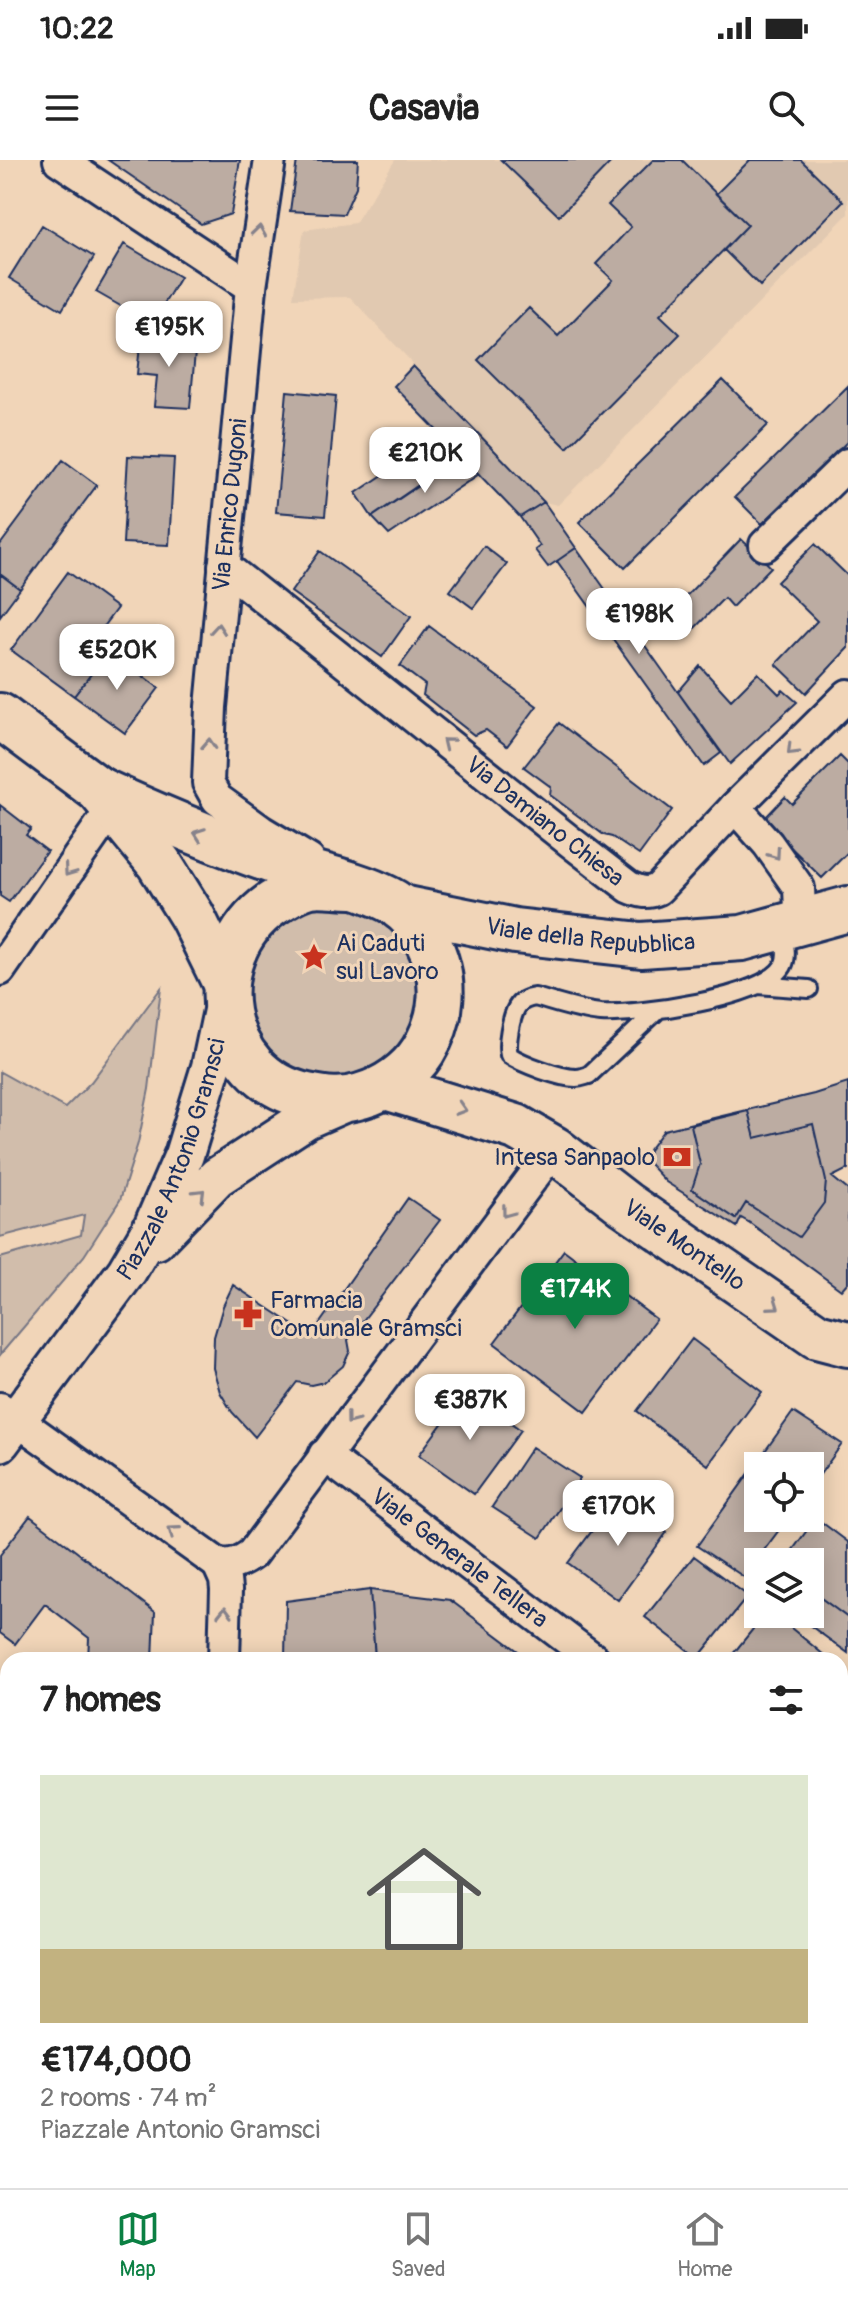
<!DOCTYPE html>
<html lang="en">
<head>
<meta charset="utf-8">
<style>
  :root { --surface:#fff; --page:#f6f6f6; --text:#222; --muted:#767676; --line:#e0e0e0; --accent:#0b8043 }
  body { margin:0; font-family:Pangolin,sans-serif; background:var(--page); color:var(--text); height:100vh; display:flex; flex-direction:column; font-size:30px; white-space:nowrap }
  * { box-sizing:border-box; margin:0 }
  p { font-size:26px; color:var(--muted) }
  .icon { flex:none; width:44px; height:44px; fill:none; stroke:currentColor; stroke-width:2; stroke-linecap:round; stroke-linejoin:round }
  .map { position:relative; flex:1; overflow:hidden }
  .sheet { position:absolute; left:0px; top:1492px; width:848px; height:536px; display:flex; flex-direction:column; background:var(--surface); border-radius:24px 24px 0 0; box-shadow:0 4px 20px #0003 }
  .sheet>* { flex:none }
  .fabs { position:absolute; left:744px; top:1292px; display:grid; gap:16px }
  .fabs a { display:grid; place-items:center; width:80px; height:80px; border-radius:0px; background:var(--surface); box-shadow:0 4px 20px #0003; font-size:40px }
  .price { position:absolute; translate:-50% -68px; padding:0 18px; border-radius:16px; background:#fff; color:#222; font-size:26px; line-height:52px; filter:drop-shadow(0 2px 4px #0008) }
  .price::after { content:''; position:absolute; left:50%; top:48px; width:24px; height:18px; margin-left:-12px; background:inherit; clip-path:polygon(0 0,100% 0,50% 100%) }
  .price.active { background:var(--accent); color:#fff }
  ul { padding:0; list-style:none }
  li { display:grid; align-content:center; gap:16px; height:424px; padding:0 40px }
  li+li { border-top:2px solid var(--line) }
  li span { display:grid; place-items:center; height:248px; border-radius:0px; color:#555 }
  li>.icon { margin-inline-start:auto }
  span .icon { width:144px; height:144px; fill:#fffc; stroke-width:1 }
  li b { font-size:34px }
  h2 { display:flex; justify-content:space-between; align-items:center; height:96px; padding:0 40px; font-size:34px }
  .status { display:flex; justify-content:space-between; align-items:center; height:56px; padding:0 40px; background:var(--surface); direction:ltr }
  .status svg { height:22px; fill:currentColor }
  header { display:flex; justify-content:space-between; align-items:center; height:104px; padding:0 40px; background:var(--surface); font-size:36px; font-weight:800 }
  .tab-bar { display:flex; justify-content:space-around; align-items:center; height:112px; border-top:2px solid var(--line); background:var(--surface); font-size:22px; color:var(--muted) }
  .tab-bar a { display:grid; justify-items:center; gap:4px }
  .tab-bar .active { color:var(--accent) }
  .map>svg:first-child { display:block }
  .built { fill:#e1c9b1 }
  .green { fill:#d1bdab; stroke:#767684; stroke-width:2 }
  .building { fill:#bcaca2; stroke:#1b2f5e; stroke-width:2 }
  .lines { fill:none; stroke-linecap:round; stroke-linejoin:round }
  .service-casing { stroke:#1b2f5e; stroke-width:22 }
  .minor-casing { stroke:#1b2f5e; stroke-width:36 }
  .tertiary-casing { stroke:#1b2f5e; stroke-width:44 }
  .secondary-casing { stroke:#1b2f5e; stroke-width:50 }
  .service { stroke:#f1d5b8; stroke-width:16 }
  .minor { stroke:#f1d5b8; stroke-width:30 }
  .tertiary { stroke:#f1d5b8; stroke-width:38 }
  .secondary { stroke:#f1d5b8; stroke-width:44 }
  .oneway { stroke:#86828b }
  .labels { text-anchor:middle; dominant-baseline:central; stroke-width:6; stroke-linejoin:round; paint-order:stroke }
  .street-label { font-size:24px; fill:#1b2f5e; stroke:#f1d5b8 }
  .poi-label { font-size:24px; fill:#1b2f5e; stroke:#f1d5b8; text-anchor:start }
</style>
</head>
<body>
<div class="status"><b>10:22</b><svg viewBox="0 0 49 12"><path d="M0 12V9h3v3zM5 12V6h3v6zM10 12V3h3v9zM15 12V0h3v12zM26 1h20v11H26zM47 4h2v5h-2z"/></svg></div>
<header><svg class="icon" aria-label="menu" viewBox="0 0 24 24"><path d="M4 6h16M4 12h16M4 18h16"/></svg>Casavia<svg class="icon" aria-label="search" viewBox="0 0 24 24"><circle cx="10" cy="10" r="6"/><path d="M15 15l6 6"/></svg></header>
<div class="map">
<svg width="848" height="2028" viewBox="0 0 848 2028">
  <rect width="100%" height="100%" fill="#f1d5b8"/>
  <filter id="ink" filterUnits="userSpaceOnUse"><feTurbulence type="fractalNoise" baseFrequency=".0125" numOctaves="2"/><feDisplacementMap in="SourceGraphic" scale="16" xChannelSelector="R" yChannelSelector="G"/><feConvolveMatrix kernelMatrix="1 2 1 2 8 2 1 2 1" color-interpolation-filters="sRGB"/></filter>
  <g filter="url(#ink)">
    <path class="built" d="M 395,0 L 848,0 L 848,54 L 558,345 L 544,342 L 350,137 L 293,138 L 304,70 L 355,63 Z"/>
    <path class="green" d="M 314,745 L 345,745 L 374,755 L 398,775 L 413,799 L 419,826 L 416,854 L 405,880 L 387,901 L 363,915 L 335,922 L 282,909 L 246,864 L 246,802 L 285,755 Z
      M 161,828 L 149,929 L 138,983 L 120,1040 L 84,1096 L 0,1195 L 0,1098 L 81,1075 L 84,1055 L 0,1077 L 0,912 L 65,948 L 91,922 Z"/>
    <path class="building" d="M 108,0 L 240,0 L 231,54 L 201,64 Z
      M 297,0 L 358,0 L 356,27 L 344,54 L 290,51 Z
      M 501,0 L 613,0 L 559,56 Z
      M 653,0 L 682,0 L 748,65 L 660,155 L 680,174 L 567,288 L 478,200 L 529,148 L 558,176 L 613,120 L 596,104 L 631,67 L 608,45 Z
      M 750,0 L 801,0 L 843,41 L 760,126 L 724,90 L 748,65 L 716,34 Z
      M 42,65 L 94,97 L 62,150 L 9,118 Z
      M 124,84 L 180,117 L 152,164 L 96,132 Z
      M 141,176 L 196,181 L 190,248 L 154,246 L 157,216 L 137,214 Z
      M 413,206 L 544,342 L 520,357 L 394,226 Z
      M 723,220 L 768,265 L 625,408 L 579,362 Z
      M 848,226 L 848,281 L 762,364 L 735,337 Z
      M 287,231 L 336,236 L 325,356 L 276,352 Z
      M 128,296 L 174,298 L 169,385 L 123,383 Z
      M 411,296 L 427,320 L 372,357 L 356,333 Z
      M 461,296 L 479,314 L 389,375 L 372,357 Z
      M 63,300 L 97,325 L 20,429 L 0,414 L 0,385 Z
      M 544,342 L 576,388 L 548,407 L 535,390 L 540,386 L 520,357 Z
      M 741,379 L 771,407 L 732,447 L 724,438 L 686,477 L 666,457 Z
      M 815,384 L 848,416 L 848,488 L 806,533 L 776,504 L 817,461 L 777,422 Z
      M 484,386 L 507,404 L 473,448 L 450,431 Z
      M 576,388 L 721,593 L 704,606 L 557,401 Z
      M 320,391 L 411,456 L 382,497 L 291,432 Z
      M 68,412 L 117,448 L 87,488 L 82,484 L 74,493 L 95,509 L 74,536 L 11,490 Z
      M 0,414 L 20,429 L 0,456 Z
      M 644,432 L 666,457 L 640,479 L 619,449 Z
      M 429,466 L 537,546 L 507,586 L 486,570 L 474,575 L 423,535 L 425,525 L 400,506 Z
      M 109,491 L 159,528 L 125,573 L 74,536 Z
      M 700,506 L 731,540 L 758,513 L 779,534 L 783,530 L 797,542 L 730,604 L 678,532 Z
      M 559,563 L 672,650 L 639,695 L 612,677 L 604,675 L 550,635 L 551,627 L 524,607 Z
      M 840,596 L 848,604 L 848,692 L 822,718 L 763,660 L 785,637 L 792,644 Z
      M 0,645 L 31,669 L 26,675 L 47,691 L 9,742 L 0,736 Z
      M 848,923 L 848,1009 L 832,1017 L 848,1030 L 848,1122 L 841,1130 L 750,1063 L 741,1058 L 737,1067 L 666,1022 L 647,1002 L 649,990 L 664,970 L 814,934 Z
      M 748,951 L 755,978 L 813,964 L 826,1021 L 824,1043 L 799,1077 L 746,1043 L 736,1059 L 692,1029 L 700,1004 L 691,965 Z
      M 408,1038 L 440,1060 L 348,1180 L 350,1191 L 343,1206 L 324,1222 L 311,1225 L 297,1222 L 255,1277 L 232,1252 L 220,1232 L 213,1208 L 214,1177 L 223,1146 L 233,1125 L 306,1173 L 315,1170 Z
      M 564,1090 L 656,1159 L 586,1252 L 494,1183 Z
      M 692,1179 L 762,1232 L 708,1305 L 637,1251 Z
      M 466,1231 L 521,1270 L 474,1334 L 419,1295 Z
      M 793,1252 L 842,1284 L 810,1328 L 810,1306 L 758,1306 L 758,1358 L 788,1358 L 744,1417 L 697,1386 Z
      M 532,1287 L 580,1318 L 540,1378 L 492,1347 Z
      M 618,1336 L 667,1372 L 618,1440 L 568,1403 Z
      M 30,1356 L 155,1452 L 153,1500 L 88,1500 L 89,1478 L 45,1444 L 15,1484 L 0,1473 L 0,1395 Z
      M 816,1358 L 848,1382 L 848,1458 L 810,1430 L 810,1402 L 784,1402 Z
      M 694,1396 L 748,1436 L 698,1498 L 645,1457 Z
      M 370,1430 L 375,1500 L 285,1500 L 286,1441 Z
      M 370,1430 L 450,1440 L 530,1500 L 398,1500 L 375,1497 Z
      M 810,1430 L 848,1458 L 848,1493 L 794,1454 L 810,1454 Z
      M 765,1454 L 774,1454 L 830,1500 L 728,1500 Z
      M 848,1563 L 848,1595 L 840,1589 L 840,1573 Z
      M 0,1650 L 6,1655 L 8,1652 L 8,1729 L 4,1734 L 0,1731 Z
      M 846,1741 L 848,1742 L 848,1815 L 840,1809 L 840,1749 Z
      M 848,1964 L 848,2028 L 830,2028 L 819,2020 L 840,2020 L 840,1975 Z
      M 276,2020 L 434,2020 L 434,2028 L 276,2028 Z
      M 434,2020 L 599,2020 L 593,2028 L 434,2028 Z"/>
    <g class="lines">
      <defs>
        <path id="service" d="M 758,825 L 809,829
          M 658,850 L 589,915 C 585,916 581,918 576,918 C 560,918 522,904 509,895 C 506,884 511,857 517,847 C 521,840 528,838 535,837 C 556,843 579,851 601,853 C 637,855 764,839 783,806 C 789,795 784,781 782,770"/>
        <g id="minor">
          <path d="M 59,0 L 251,127"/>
          <path d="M 270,0 L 251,127 L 211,547 L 208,623 L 217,639 L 261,671 L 309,700"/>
          <path d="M 765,385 L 848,304"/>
          <path id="s1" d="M 224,406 L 572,683 L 629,727 C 640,732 647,734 658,729 L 735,647 L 848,535"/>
          <path d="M 735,647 L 768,684 L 799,728 L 800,750 L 782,768"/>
          <path d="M 0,810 L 113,647"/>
          <path d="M 0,1248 L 218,1404 C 232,1406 241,1402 252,1394 L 554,989"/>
          <path id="s2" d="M 324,1295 L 595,1500"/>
          <path d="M 218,1404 L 225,1420 L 226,1430 L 224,1500"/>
          <path d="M 840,1685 L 848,1691"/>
          <path d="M 0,1979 L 8,1985"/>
          <path d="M 55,2020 L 66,2028"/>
          <path d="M 763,2020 L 774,2028"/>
          <path d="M 198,2028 L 201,2020"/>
        </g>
        <g id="tertiary">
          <path d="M 156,1080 L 217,1017 L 306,959 L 352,939"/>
          <path id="s3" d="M 0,1282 L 127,1111 L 153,1067 L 184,995 L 211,907 L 225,841"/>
        </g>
        <g id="secondary">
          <path d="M 0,556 L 99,630 L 159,703 L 192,756 L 225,823"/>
          <path d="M 99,630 C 158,657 217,682 278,703 C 314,715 354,722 388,739 C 406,748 419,765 428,782 C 447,818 444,857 423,891 C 409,913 386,929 361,936 C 342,942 326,940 307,936 C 216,917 197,797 272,744 C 283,737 297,728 310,725 C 322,723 339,726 352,726"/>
          <path id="s4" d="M 401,748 L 515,771 L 641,785 L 742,778 L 848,749"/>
          <path id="s5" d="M 386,927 L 516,967 L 554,989 L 625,1044 L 817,1176 L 848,1184"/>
        </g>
      </defs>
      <use href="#service" class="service-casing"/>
      <use href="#minor" class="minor-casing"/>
      <use href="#tertiary" class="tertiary-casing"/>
      <use href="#secondary" class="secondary-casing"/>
      <use href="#service" class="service"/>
      <use href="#minor" class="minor"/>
      <use href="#tertiary" class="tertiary"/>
      <use href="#secondary" class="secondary"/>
    </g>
    <defs><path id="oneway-chevron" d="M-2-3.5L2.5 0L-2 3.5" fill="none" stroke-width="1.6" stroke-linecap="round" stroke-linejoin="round" transform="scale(2)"/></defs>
    <g class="oneway">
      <use href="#oneway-chevron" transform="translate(259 71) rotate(-82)"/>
      <use href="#oneway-chevron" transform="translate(218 469) rotate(-85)"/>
      <use href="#oneway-chevron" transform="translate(447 583) rotate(-141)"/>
      <use href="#oneway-chevron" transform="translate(209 584) rotate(-87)"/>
      <use href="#oneway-chevron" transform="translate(792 590) rotate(135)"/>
      <use href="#oneway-chevron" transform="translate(199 674) rotate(-160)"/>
      <use href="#oneway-chevron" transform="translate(775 694) rotate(55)"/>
      <use href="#oneway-chevron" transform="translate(69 711) rotate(125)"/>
      <use href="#oneway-chevron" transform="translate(461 949) rotate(17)"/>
      <use href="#oneway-chevron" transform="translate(200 1034) rotate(-45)"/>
      <use href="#oneway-chevron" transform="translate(507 1052) rotate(127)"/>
      <use href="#oneway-chevron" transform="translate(774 1145) rotate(35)"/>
      <use href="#oneway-chevron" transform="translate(351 1259) rotate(127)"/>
      <use href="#oneway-chevron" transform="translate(173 1371) rotate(-144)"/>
      <use href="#oneway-chevron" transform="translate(225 1452) rotate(-89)"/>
    </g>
  </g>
  <defs>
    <symbol id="sight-bare" viewBox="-9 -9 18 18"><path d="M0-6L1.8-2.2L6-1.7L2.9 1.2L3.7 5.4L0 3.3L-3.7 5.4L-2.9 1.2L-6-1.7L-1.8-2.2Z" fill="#c8321e" stroke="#f1d5b8" stroke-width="2.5" paint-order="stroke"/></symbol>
    <symbol id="bank-bare" viewBox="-9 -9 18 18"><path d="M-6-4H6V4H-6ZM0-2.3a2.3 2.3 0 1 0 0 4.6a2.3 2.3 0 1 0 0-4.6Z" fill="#c8321e" stroke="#f1d5b8" stroke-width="2.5" paint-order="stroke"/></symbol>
    <symbol id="pharmacy-bare" viewBox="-9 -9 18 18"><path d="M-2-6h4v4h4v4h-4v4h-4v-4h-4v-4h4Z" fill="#c8321e" stroke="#f1d5b8" stroke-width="2.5" paint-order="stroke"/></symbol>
  </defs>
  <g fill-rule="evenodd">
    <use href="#sight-bare" x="294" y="777" width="40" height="40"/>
    <use href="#bank-bare" x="657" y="977" width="40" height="40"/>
    <use href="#pharmacy-bare" x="228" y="1134" width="40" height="40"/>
  </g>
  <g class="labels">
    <g class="street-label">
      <text transform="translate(230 345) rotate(-84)">Via Enrico Dugoni</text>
      <text stroke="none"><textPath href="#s1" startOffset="410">Via Damiano Chiesa</textPath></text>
      <text stroke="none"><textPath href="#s4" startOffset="192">Viale della Repubblica</textPath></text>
      <text stroke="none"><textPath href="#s3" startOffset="334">Piazzale Antonio Gramsci</textPath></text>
      <text stroke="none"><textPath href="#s5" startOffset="342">Viale Montello</textPath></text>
      <text stroke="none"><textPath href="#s2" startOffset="170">Viale Generale Tellera</textPath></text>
    </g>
    <g class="poi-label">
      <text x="336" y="783">Ai Caduti<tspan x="336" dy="28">sul Lavoro</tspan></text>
      <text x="655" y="997" text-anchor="end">Intesa Sanpaolo</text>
      <text x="270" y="1140">Farmacia<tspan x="270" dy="28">Comunale Gramsci</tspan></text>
    </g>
  </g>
</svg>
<div class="fabs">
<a><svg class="icon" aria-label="locate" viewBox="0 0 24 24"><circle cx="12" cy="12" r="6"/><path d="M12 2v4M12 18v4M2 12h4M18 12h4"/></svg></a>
<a><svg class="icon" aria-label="layers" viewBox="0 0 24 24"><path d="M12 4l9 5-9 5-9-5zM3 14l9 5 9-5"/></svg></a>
</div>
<b class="price" style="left:169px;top:209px">€195K</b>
<b class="price" style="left:425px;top:335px">€210K</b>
<b class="price" style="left:639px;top:496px">€198K</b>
<b class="price" style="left:117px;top:532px">€520K</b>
<b class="price active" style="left:575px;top:1171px">€174K</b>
<b class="price" style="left:470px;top:1282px">€387K</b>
<b class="price" style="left:618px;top:1388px">€170K</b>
<section class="sheet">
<h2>7 homes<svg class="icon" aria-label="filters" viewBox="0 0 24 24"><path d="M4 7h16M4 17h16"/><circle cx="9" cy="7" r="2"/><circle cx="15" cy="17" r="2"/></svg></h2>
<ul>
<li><span style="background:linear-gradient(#dfe7d0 70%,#c2b280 0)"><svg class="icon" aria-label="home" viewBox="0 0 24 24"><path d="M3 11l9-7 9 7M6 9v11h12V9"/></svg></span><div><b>€174,000</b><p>2 rooms · 74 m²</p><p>Piazzale Antonio Gramsci</p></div></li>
</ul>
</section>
</div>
<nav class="tab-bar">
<a class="active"><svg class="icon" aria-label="map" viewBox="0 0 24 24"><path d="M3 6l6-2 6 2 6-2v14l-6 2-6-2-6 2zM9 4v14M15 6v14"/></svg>Map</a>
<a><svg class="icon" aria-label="saved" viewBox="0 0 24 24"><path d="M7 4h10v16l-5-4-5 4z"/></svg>Saved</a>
<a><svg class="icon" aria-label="home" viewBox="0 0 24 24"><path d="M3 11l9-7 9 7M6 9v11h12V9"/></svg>Home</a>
</nav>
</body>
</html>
